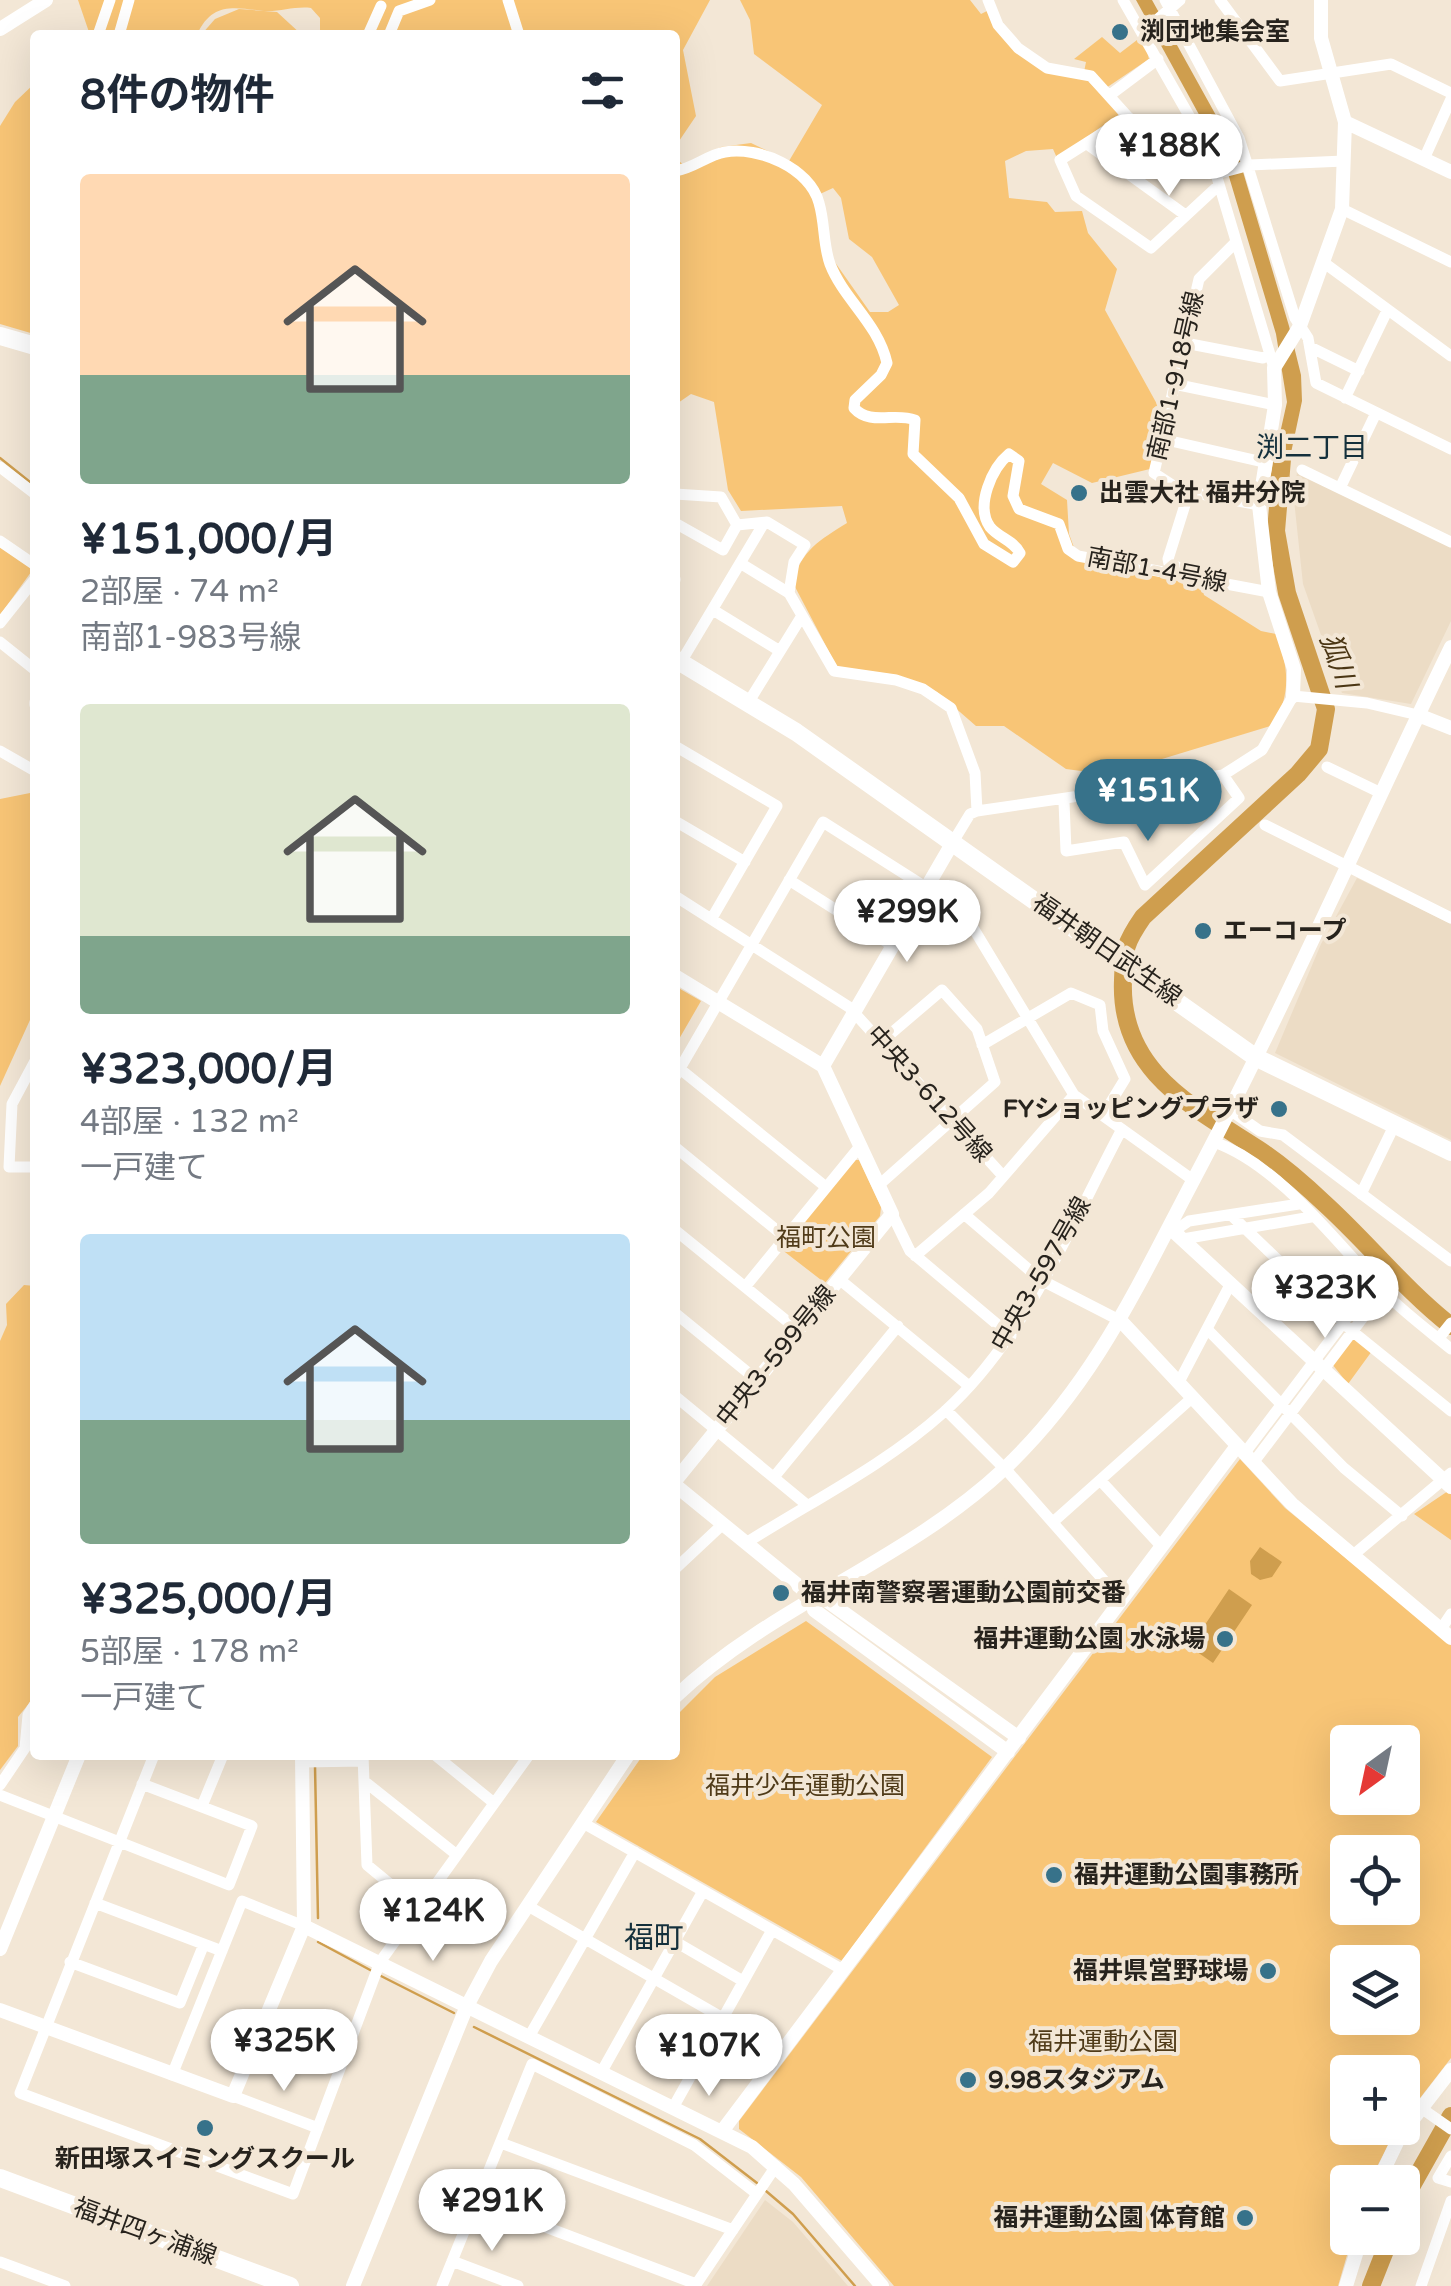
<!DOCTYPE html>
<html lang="ja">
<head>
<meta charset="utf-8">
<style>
  :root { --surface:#fff; --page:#f2f2f3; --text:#1f2937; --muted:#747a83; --accent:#37728a }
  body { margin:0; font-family:"Varela Round","Noto Sans JP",sans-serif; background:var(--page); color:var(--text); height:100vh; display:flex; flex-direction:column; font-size:38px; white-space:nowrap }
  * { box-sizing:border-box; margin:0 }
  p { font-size:32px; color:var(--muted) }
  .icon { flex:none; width:55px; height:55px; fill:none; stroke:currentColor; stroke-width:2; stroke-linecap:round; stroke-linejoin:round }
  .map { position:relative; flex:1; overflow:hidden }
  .details { position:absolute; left:30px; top:30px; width:650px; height:1730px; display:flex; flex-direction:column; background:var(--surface); border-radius:10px; box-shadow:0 10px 40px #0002 }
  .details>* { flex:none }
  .needle { width:65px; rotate:213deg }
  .controls { position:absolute; left:1330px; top:1725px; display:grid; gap:20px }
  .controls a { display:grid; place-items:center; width:90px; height:90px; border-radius:10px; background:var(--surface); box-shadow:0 10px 40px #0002; font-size:50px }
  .price { position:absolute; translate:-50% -85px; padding:0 22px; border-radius:35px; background:#fff; color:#222; font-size:32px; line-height:65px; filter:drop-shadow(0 2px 5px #0008) }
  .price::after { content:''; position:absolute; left:50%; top:60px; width:30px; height:22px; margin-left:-15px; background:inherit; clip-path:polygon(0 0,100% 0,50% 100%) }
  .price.active { background:var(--accent); color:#fff }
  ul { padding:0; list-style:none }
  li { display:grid; align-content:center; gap:20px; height:530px; padding:0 50px }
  li span { display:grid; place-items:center; height:310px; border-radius:10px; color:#555 }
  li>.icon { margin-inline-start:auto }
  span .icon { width:180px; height:180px; fill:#fffc; stroke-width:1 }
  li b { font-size:42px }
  h2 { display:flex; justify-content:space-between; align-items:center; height:120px; padding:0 50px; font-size:42px }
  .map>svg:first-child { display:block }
  .built { fill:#ecdcc5 }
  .green { fill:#f8c576; fill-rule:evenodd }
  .water { fill:#cf9e4e }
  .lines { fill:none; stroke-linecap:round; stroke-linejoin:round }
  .stream { stroke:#cf9e4e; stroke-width:2.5 }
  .river { stroke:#cf9e4e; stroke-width:18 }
  .minor { stroke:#fff; stroke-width:11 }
  .tertiary { stroke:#fff; stroke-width:14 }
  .primary { stroke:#fff; stroke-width:18 }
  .poi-dot { fill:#37728a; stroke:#f3e7d6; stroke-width:4 }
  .labels { text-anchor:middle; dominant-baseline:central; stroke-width:8; stroke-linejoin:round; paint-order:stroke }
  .poi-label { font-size:25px; font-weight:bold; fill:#27231d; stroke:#f3e7d6; text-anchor:start }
  .street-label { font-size:25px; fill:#27231d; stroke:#f3e7d6 }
  .park-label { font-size:25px; fill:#503b19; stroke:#f3e7d6 }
  .neighbourhood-label { font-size:28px; fill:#14303c; stroke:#f3e7d6 }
  .water-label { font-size:28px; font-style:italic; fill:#4b3614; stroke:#f3e7d6 }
  .quarter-label { font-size:30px; fill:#14303c; stroke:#f3e7d6 }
</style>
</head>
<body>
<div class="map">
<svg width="1451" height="2286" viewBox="0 0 1451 2286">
  <rect width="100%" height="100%" fill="#f3e7d6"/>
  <path class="built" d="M 1297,472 L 1451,547 L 1451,621 L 1411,704 L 1342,693 L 1339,686 L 1303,584 L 1294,500 Z
    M 1357,878 L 1451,924 L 1451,1140 L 1275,1053 L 1321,944 Z
    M 765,2200 L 793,2222 L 848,2286 L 707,2286 Z"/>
  <path class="green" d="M 78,0 L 710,0 L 683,50 L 696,116 L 675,147 L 675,35 L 320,35 L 320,18 L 311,8 C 295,6 280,12 264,11 C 235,8 212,1 197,35 L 90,35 Z
    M 740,0 L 970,0 L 981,14 L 989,10 L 1015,50 L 1086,79 L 1121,113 L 1057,158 L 1053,149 L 1026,151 L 1005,161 L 1009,198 L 1047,202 L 1055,212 L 1082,211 L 1088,233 L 1117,269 L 1105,310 L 1163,415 L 1150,469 L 1092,483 L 1053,463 L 1041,484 L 1067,500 L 1069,534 L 1079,561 L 1201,584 L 1204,595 L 1261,631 L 1276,634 C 1289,669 1291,691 1274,725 L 1139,766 L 1089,772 L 1066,769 L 1004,726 L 976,726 L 937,692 L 897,675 L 837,667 L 793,583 C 801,550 820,540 847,523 L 842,506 L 741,511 L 728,490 L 714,402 L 691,394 L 675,405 L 675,158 L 684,165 L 721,147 L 751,143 L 789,161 L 822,105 L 754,54 L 750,20 ZM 833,188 L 841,198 L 849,239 L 872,257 L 899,305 L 888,312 L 870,312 L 832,258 L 820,194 Z
    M 239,9 L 277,12 L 302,35 L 201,35 L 215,19 Z
    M 1102,37 L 1120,53 L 1137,40 L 1144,41 L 1149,59 L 1106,88 L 1084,72 L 1086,62 L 1074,59 Z
    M 35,83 L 35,333 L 34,334 L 0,324 L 0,126 L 15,102 Z
    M 0,546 L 34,568 L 0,615 Z
    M 35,792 L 35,1009 L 0,1086 L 0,799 Z
    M 675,986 L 701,1001 L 675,1046 Z
    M 854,1160 L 859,1160 L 881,1207 L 880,1216 L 825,1283 L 781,1249 Z
    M 24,1285 L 35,1286 L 35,1696 L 18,1717 L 18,1746 L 0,1770 L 0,1341 L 7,1325 L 6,1304 Z
    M 1357,1338 L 1372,1351 L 1348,1384 L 1332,1364 L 1351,1339 Z
    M 1240,1459 L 1285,1508 L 1451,1644 L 1451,2058 L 1403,2120 L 1402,2072 L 1348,2072 L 1348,2128 L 1397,2128 L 1369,2182 L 1348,2182 L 1348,2238 L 1352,2238 L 1338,2286 L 894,2286 L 801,2177 L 739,2129 L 739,2121 ZM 1348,1742 L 1402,1742 L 1402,1798 L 1348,1798 ZM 1348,1852 L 1402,1852 L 1402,1908 L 1348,1908 ZM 1348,1962 L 1402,1962 L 1402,2018 L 1348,2018 Z
    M 1448,1491 L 1451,1494 L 1451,1540 L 1414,1514 Z
    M 806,1621 L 992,1757 L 842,1961 L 596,1822 L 643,1755 L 675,1755 L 675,1717 L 715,1677 Z"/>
  <path class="water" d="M 1136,0 L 1152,0 L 1238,155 L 1289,326 L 1301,375 L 1302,401 L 1285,481 L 1270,478 L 1287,402 L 1276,334 L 1224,160 Z
    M 1260,1547 L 1282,1562 L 1272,1577 L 1260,1580 L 1251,1574 L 1250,1561 Z
    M 1229,1589 L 1252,1605 L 1213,1663 L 1190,1647 Z"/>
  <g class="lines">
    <path class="stream" d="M 0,458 L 35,486
      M 315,1766 L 318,1918
      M 318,1942 L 372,1971
      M 379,1975 L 454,2013
      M 474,2027 L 700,2139 L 757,2183
      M 766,2191 L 793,2214 L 855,2286"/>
    <path class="river" d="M 1282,459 L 1276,531 L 1287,593 L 1326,709 L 1319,749 L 1298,774 L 1143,917 C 1125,943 1124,949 1123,980 C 1119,1071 1192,1106 1258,1149 C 1281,1164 1304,1184 1324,1203 C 1368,1243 1404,1289 1451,1326
      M 1402,2203 L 1451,2116
      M 1371,2286 L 1390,2238"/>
    <path class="minor" d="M 508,0 L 519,35
      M 988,0 L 998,25 L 1018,48 L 1047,68 L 1091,76 L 1128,117 L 1216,174 L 1274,368
      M 1123,0 L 1208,149 L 1216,174 L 1250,165 L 1344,161
      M 1165,0 L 1239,138 L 1295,318 L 1308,338 L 1316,383 L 1451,449
      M 1220,0 L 1280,81 L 1391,64 L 1451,93
      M 399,11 L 430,0
      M 1144,31 L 1180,0
      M 98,35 L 110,0
      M 119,35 L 129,0
      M 368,35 L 381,6
      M 389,35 L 399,11
      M 1110,95 L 1158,59
      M 1128,117 L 1060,160 L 1076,196 L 1151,248 L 1219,185
      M 1087,144 L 1184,214
      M 1424,159 L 1451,99
      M 675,171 C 693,169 707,155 725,152 C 758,146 810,168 819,203 C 825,223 823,245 830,264 C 844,300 878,323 887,363 L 881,375 L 855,400 L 854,408 C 870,426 895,412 915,420 L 913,454 L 959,498 L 984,544 L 1013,562 L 1020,553 C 1013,540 999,538 990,527 C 975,506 992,468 1009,454 L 1019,461 L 1013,496 L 1019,509 L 1059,524 L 1068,549 L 1078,556 L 1269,592
      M 1342,209 L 1451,262
      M 1235,243 L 1199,279 L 1154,473 L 1180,490 L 1259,505
      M 1323,262 L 1451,356
      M 1185,343 L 1263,358 L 1269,354
      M 1310,347 L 1359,371
      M 1174,384 L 1275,405
      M 1345,398 L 1387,311
      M 1162,439 L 1263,462
      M 0,467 L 35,494
      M 1302,470 L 1451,542
      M 1340,488 L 1376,413
      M 675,494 L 721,497 L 737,525
      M 675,523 L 723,550 L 737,525
      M 737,525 L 767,522 L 805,545 L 794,562 L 789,593 L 834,671 L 896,680 L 923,689 L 951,708 L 975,773 L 977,811
      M 0,541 L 35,565
      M 740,563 L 789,593
      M 1188,571 L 1169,564 L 1168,559 L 1189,492
      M 675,579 L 675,580
      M 713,610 L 780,651
      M 0,623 L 35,579
      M 0,642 L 35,670
      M 681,662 L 764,523
      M 35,702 L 35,705
      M 748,703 L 800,619
      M 675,746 L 777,806 L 712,918
      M 0,751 L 35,771
      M 1327,767 L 1381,793
      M 1064,802 L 1066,851 L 1124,842 L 1145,885 L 1239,798 L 1223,775
      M 675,821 L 745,862
      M 1265,825 L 1451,918
      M 953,842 L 970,814 L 977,811 L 1223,775 L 1262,750 L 1293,696 L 1367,703 L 1418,715
      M 789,880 L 893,946
      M 675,896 L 849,1007 L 1003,1176
      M 982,1045 L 1071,993 L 1100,1005 L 1103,1031 L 1125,1079 L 1103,1115
      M 35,1061 L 12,1104 L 9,1167 L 35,1167
      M 680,1069 L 826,1187
      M 675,1077 L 823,822 L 963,911 L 1074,1095 L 1193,1180
      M 1230,1110 L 1260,1131 L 1283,1135 L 1451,1261
      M 1214,1142 C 1280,1165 1339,1246 1386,1294 C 1406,1314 1429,1331 1451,1349
      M 675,1147 L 785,1237
      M 879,1185 L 995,1082 L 977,1029 L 942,990 L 881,1042
      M 1361,1194 L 1395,1124
      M 892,1214 L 910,1251 L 1011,1336
      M 964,1214 L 1041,1280 L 1121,1321
      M 1231,1215 L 1352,1331 L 1451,1411
      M 675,1230 L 798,1330
      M 1174,1231 L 1189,1221 L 1299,1204
      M 1183,1239 L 1311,1217
      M 915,1256 L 989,1193 L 1074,1095
      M 839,1279 L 969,1386
      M 745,1287 L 861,1145
      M 675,1313 L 757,1380
      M 1207,1329 L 1344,1468 L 1402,1516
      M 1439,1338 L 1451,1323
      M 1179,1382 L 1231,1283
      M 675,1396 L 807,1505
      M 946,1410 L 1009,1473 L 1122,1601
      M 1244,1454 L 1374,1282
      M 1253,1463 L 1383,1291
      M 774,1477 L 898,1326
      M 1100,1480 L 1162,1547
      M 1053,1522 L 1193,1397
      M 746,1543 C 812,1501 885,1465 944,1412 C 1026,1338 1071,1225 1122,1129
      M 1352,1556 L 1451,1473
      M 675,1569 L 723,1524
      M 1441,1629 L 1451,1614
      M 154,1755 L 20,2093 L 293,2194 L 380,1962 L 529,1755
      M 363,1755 L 367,1865 L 419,1908
      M 435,1755 L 494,1803
      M 302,1762 L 363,1761
      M 364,1781 L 457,1855
      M 0,1785 L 25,1748 L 28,1715 L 35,1704
      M 0,1795 L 229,1885 L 252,1826 L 142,1784
      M 202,1806 L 223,1755
      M 583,1823 L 843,1970
      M 95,1903 L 222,1951
      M 528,1906 L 782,2052
      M 674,1941 L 743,1981
      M 70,1962 L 180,2003 L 204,1944
      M 530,2035 L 635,1852
      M 602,2071 L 703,1891
      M 172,2075 L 242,1901 L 304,1926
      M 233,2096 L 318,2128
      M 674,2106 L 772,1930
      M 1421,2108 L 1451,2129
      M 501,2143 L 733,2230
      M 1451,2156 L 1438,2178 L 1451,2182
      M 477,2201 L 696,2284
      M 452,2261 L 518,2286
      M 0,2262 L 65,2286
      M 442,2286 L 532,2064 L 694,2145 L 757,2194
      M 695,2286 L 776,2166
      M 1421,2286 L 1451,2201"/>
    <path class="tertiary" d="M 0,29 L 46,0
      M 1345,122 L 1451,172
      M 1293,696 L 1294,669 L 1269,592 L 1259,505 L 1275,405 L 1274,368 L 1300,326 L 1342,209 L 1345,122 L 1321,38 L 1321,0
      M 1418,715 L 1451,728
      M 675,976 L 823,1066 L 892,1214 L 675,1481
      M 823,1066 L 953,842
      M 1170,1228 L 1451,1487
      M 1121,1321 L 1292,1504 L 1451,1638
      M 675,1485 L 816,1600 L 826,1600 L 1019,1738
      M 816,1600 L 814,1610 L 1008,1752
      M 675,1697 C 772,1605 906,1561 1004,1469 C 1094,1384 1138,1285 1194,1179 C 1286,1005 1365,824 1451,647
      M 304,1926 L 752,2147 L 794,2184 L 882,2286
      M 0,1949 L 79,1755
      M 0,2010 L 233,2096 L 304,1926 L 302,1755
      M 723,2130 L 1237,1446
      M 1378,2182 L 1400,2136 L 1451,2070
      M 353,2286 L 467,2006 L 491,1961 L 628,1755
      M 1346,2286 L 1361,2238"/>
    <path class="primary" d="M 0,336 L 35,346
      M 675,659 L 796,732 L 1255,1057 L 1451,1152
      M 0,2178 L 290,2286"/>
  </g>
  <g class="poi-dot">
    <circle cx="1120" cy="32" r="10"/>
    <circle cx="1079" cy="493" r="10"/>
    <circle cx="1203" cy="931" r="10"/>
    <circle cx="1279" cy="1109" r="10"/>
    <circle cx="781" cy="1593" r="10"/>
    <circle cx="1225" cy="1639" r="10"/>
    <circle cx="1054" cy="1875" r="10"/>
    <circle cx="1268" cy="1971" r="10"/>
    <circle cx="968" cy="2080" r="10"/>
    <circle cx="205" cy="2128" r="10"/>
    <circle cx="1245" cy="2218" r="10"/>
  </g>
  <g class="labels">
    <g class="poi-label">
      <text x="1140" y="32">渕団地集会室</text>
      <text x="1099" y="493">出雲大社 福井分院</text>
      <text x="1223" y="931">エーコープ</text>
      <text x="1259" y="1109" text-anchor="end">FYショッピングプラザ</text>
      <text x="801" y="1593">福井南警察署運動公園前交番</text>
      <text x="1205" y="1639" text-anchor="end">福井運動公園 水泳場</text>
      <text x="1074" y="1875">福井運動公園事務所</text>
      <text x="1248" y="1971" text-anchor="end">福井県営野球場</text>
      <text x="988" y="2080">9.98スタジアム</text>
      <text x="205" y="2159" text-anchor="middle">新田塚スイミングスクール</text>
      <text x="1225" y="2218" text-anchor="end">福井運動公園 体育館</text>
    </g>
    <g class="street-label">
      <text transform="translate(1176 376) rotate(-77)">南部1-918号線</text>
      <text transform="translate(1157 570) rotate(11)">南部1-4号線</text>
      <text transform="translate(1107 950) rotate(35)">福井朝日武生線</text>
      <text transform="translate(929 1094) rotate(48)">中央3-612号線</text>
      <text transform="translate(1041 1274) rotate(-60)">中央3-597号線</text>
      <text transform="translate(776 1356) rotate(-51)">中央3-599号線</text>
      <text transform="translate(145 2232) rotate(20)">福井四ヶ浦線</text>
    </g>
    <g class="park-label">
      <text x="826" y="1238">福町公園</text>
      <text x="805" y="1786">福井少年運動公園</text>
      <text x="1103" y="2042">福井運動公園</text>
    </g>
    <g class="neighbourhood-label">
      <text x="1312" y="448">渕二丁目</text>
    </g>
    <g class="water-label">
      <text transform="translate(1338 661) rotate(71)">狐川</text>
    </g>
    <g class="quarter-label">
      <text x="654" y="1938">福町</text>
    </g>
  </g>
</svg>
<div class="controls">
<a><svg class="needle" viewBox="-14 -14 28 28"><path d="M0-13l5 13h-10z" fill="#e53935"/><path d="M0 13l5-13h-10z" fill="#747a83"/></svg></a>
<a><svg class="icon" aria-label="locate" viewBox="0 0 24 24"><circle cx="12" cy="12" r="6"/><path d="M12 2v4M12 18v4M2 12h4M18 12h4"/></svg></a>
<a><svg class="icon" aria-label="layers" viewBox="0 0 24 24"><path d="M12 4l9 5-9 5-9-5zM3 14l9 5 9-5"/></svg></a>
<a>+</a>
<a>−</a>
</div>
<b class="price" style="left:1169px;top:199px">¥188K</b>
<b class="price active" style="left:1148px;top:844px">¥151K</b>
<b class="price" style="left:907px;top:965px">¥299K</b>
<b class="price" style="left:1325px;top:1341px">¥323K</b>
<b class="price" style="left:433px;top:1964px">¥124K</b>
<b class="price" style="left:284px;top:2094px">¥325K</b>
<b class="price" style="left:709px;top:2099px">¥107K</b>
<b class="price" style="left:492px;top:2254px">¥291K</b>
<section class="details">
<h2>8件の物件<svg class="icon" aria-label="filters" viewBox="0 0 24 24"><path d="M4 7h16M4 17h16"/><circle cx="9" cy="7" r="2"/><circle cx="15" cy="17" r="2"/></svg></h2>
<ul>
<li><span style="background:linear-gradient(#ffd9b3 65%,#7fa58c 0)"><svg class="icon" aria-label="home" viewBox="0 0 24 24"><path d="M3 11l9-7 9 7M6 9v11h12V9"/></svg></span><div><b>¥151,000/月</b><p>2部屋 · 74 m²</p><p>南部1-983号線</p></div></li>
<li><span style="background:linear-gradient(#dfe7d0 75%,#7fa58c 0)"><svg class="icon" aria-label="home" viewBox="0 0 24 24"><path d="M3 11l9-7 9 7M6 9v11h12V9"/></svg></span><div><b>¥323,000/月</b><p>4部屋 · 132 m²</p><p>一戸建て</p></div></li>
<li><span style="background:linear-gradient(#bfe0f5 60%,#7fa58c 0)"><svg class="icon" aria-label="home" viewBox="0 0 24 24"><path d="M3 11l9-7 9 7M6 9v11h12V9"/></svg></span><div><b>¥325,000/月</b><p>5部屋 · 178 m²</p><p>一戸建て</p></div></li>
</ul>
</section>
</div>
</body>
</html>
